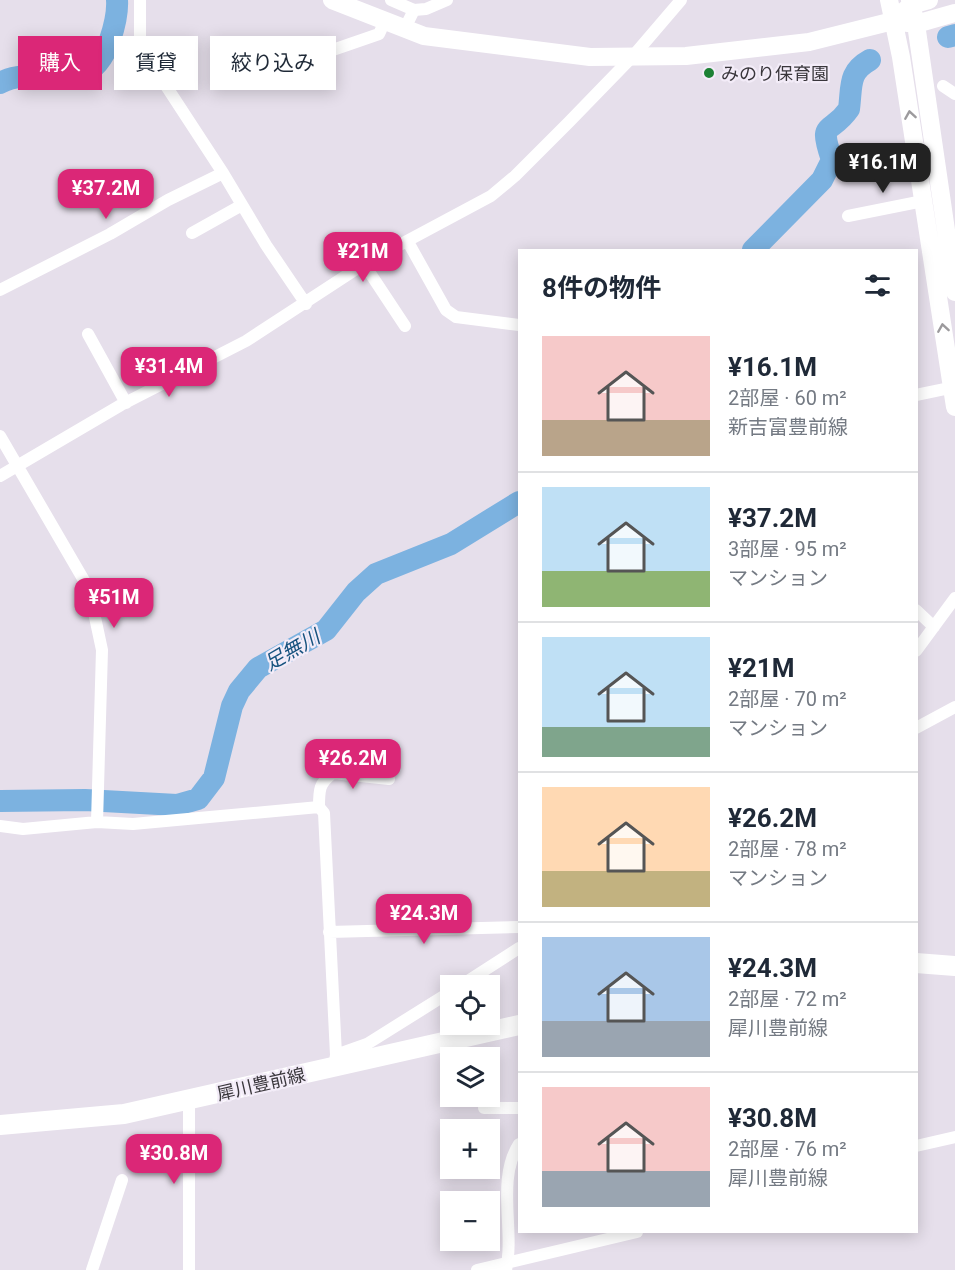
<!DOCTYPE html>
<html lang="ja">
<head>
<meta charset="utf-8">
<style>
  :root { --surface:#fff; --page:#f2f2f3; --text:#1f2937; --muted:#747a83; --line:#e0e1e3; --accent:#db2777 }
  body { margin:0; font-family:Roboto,"Noto Sans JP",sans-serif; background:var(--page); color:var(--text); height:100vh; display:flex; flex-direction:column; font-size:22px; white-space:nowrap }
  * { box-sizing:border-box; margin:0 }
  p { font-size:20px; color:var(--muted) }
  .icon { flex:none; width:33px; height:33px; fill:none; stroke:currentColor; stroke-width:2; stroke-linecap:round; stroke-linejoin:round }
  .map { position:relative; flex:1; overflow:hidden }
  .details { position:absolute; left:518px; top:249px; width:400px; height:984px; display:flex; flex-direction:column; background:var(--surface); border-radius:0px; box-shadow:0 3px 15px #0003 }
  .details>* { flex:none }
  .banner { position:absolute; left:18px; top:36px; width:410px; height:54px; display:flex; gap:12px }
  .buttons { position:absolute; left:440px; top:975px; display:grid; gap:12px }
  .buttons a { display:grid; place-items:center; width:60px; height:60px; border-radius:0px; background:var(--surface); box-shadow:0 3px 15px #0003; font-size:30px }
  .price { position:absolute; translate:-50% -51px; padding:0 14px; border-radius:12px; background:var(--accent); color:#fff; font-size:20px; line-height:39px; filter:drop-shadow(0 2px 3px #0008) }
  .price::after { content:''; position:absolute; left:50%; top:36px; width:18px; height:14px; margin-left:-9px; background:inherit; clip-path:polygon(0 0,100% 0,50% 100%) }
  .price.active { background:#222; color:#fff }
  ul { padding:0; list-style:none }
  li { display:flex; align-items:center; gap:18px; height:150px; padding:0 24px }
  li+li { border-top:2px solid var(--line) }
  li span { display:grid; place-items:center; flex:none; width:168px; height:120px; border-radius:0px; color:#555 }
  li>.icon { margin-inline-start:auto }
  span .icon { width:72px; height:72px; fill:#fffc; stroke-width:1 }
  li b { font-size:26px }
  h2 { display:flex; justify-content:space-between; align-items:center; height:72px; padding:0 24px; font-size:26px }
  .chip { padding:0 21px; border-radius:0px; background:var(--surface); box-shadow:0 3px 15px #0003; font-size:21px; line-height:54px }
  .chip.active { background:var(--accent); color:#fff }
  .map>svg:first-child { display:block }
  .lines { fill:none; stroke-linecap:round; stroke-linejoin:round }
  .river { stroke:#7cb2e0; stroke-width:22 }
  .street { stroke:#fff; stroke-width:12 }
  .secondary { stroke:#fff; stroke-width:18 }
  .primary { stroke:#fff; stroke-width:20 }
  .oneway { stroke:#9c9a9d }
  .poi-dot { fill:#1c8134; stroke:#f3ecf8; stroke-width:2 }
  .labels { text-anchor:middle; dominant-baseline:central; stroke-width:4.5; stroke-linejoin:round; paint-order:stroke }
  .poi-label { font-size:18px; fill:#39363b; stroke:#f3ecf8; text-anchor:start }
  .street-label { font-size:18px; fill:#39363b; stroke:#f3ecf8 }
  .water-label { font-size:20px; font-style:italic; fill:#17537f; stroke:#f3ecf8 }
</style>
</head>
<body>
<div class="map">
<svg width="955" height="1270" viewBox="0 0 955 1270">
  <rect width="100%" height="100%" fill="#e6dfeb"/>
  <g class="lines">
    <path class="river" d="M 948,37 L 955,35
      M 0,83 C 38,61 87,105 110,40 C 114,28 118,14 117,0
      M 753,250 L 822,180 L 832,160 C 818,119 830,136 849,109 C 852,86 848,72 870,60
      M 0,801 L 85,800 L 177,805 L 198,799 L 214,778 L 232,706 L 239,691 L 258,668 L 326,630 L 356,592 L 376,574 L 451,544 L 519,502"/>
    <path class="street" d="M 140,0 L 140,46 L 223,173 L 266,245 L 306,304
      M 391,0 L 414,10
      M 405,28 L 414,10 L 426,9 L 447,0
      M 324,53 L 379,34 L 385,21
      M 943,86 L 955,94
      M 848,216 L 923,201
      M 192,233 L 242,205
      M 408,242 L 446,310 L 456,317 L 519,325
      M 364,264 L 405,326
      M 0,290 L 110,234 L 168,200 L 223,173
      M 88,334 L 126,403
      M 916,395 L 955,387
      M 0,436 L 89,589 L 102,650 L 97,822
      M 0,476 L 121,405 L 246,341 L 364,264 L 491,196 L 515,176 L 569,122 L 634,55 L 681,0
      M 916,610 L 934,627
      M 916,651 L 955,598
      M 916,728 L 955,707
      M 319,807 C 319,790 319,783 333,773 L 389,779
      M 0,826 L 23,829 L 97,822 L 133,824 L 319,807 L 324,813 L 336,1055 L 334,1068
      M 329,932 L 519,927
      M 460,986 L 519,948
      M 336,1055 L 367,1044 L 450,992
      M 189,1100 L 189,1270
      M 484,1108 L 519,1108
      M 916,1146 L 955,1137
      M 92,1270 L 122,1180
      M 477,1270 L 637,1232
      M 506,1270 C 515,1230 496,1180 519,1144"/>
    <path class="secondary" d="M 332,0 L 424,36 L 590,57 L 686,56 L 809,42 L 893,21 L 916,24 L 955,13
      M 889,0 L 901,57 L 955,407
      M 910,0 L 916,24 L 955,292
      M 903,12 L 911,5 L 929,0"/>
    <path class="primary" d="M 916,963 L 955,966
      M 0,1125 L 124,1114 L 519,1025"/>
  </g>
  <defs><path id="oneway-chevron" d="M-2-3.5L2.5 0L-2 3.5" fill="none" stroke-width="1.6" stroke-linecap="round" stroke-linejoin="round" transform="scale(1.5)"/></defs>
  <g class="oneway">
    <use href="#oneway-chevron" transform="translate(910 115) rotate(-99)"/>
    <use href="#oneway-chevron" transform="translate(943 328) rotate(-99)"/>
  </g>
  <circle class="poi-dot" cx="709" cy="73" r="6"/>
  <g class="labels">
    <g class="poi-label">
      <text x="721" y="73">みのり保育園</text>
    </g>
    <g class="street-label">
      <text transform="translate(261 1084) rotate(-13)">犀川豊前線</text>
    </g>
    <g class="water-label">
      <text transform="translate(292 650) rotate(-30)">足無川</text>
    </g>
  </g>
</svg>
<div class="buttons">
<a><svg class="icon" aria-label="locate" viewBox="0 0 24 24"><circle cx="12" cy="12" r="6"/><path d="M12 2v4M12 18v4M2 12h4M18 12h4"/></svg></a>
<a><svg class="icon" aria-label="layers" viewBox="0 0 24 24"><path d="M12 4l9 5-9 5-9-5zM3 14l9 5 9-5"/></svg></a>
<a>+</a>
<a>−</a>
</div>
<b class="price active" style="left:883px;top:194px">¥16.1M</b>
<b class="price" style="left:106px;top:220px">¥37.2M</b>
<b class="price" style="left:363px;top:283px">¥21M</b>
<b class="price" style="left:169px;top:398px">¥31.4M</b>
<b class="price" style="left:114px;top:629px">¥51M</b>
<b class="price" style="left:353px;top:790px">¥26.2M</b>
<b class="price" style="left:424px;top:945px">¥24.3M</b>
<b class="price" style="left:174px;top:1185px">¥30.8M</b>
<div class="banner">
<a class="chip active">購入</a>
<a class="chip">賃貸</a>
<a class="chip">絞り込み</a>
</div>
<section class="details">
<h2>8件の物件<svg class="icon" aria-label="filters" viewBox="0 0 24 24"><path d="M4 7h16M4 17h16"/><circle cx="9" cy="7" r="2"/><circle cx="15" cy="17" r="2"/></svg></h2>
<ul>
<li><span style="background:linear-gradient(#f6c9c9 70%,#b9a48a 0)"><svg class="icon" aria-label="home" viewBox="0 0 24 24"><path d="M3 11l9-7 9 7M6 9v11h12V9"/></svg></span><div><b>¥16.1M</b><p>2部屋 · 60 m²</p><p>新吉富豊前線</p></div></li>
<li><span style="background:linear-gradient(#bfe0f5 70%,#8fb573 0)"><svg class="icon" aria-label="home" viewBox="0 0 24 24"><path d="M3 11l9-7 9 7M6 9v11h12V9"/></svg></span><div><b>¥37.2M</b><p>3部屋 · 95 m²</p><p>マンション</p></div></li>
<li><span style="background:linear-gradient(#bfe0f5 75%,#7fa58c 0)"><svg class="icon" aria-label="home" viewBox="0 0 24 24"><path d="M3 11l9-7 9 7M6 9v11h12V9"/></svg></span><div><b>¥21M</b><p>2部屋 · 70 m²</p><p>マンション</p></div></li>
<li><span style="background:linear-gradient(#ffd9b3 70%,#c2b280 0)"><svg class="icon" aria-label="home" viewBox="0 0 24 24"><path d="M3 11l9-7 9 7M6 9v11h12V9"/></svg></span><div><b>¥26.2M</b><p>2部屋 · 78 m²</p><p>マンション</p></div></li>
<li><span style="background:linear-gradient(#a9c7e8 70%,#9aa5b1 0)"><svg class="icon" aria-label="home" viewBox="0 0 24 24"><path d="M3 11l9-7 9 7M6 9v11h12V9"/></svg></span><div><b>¥24.3M</b><p>2部屋 · 72 m²</p><p>犀川豊前線</p></div></li>
<li><span style="background:linear-gradient(#f6c9c9 70%,#9aa5b1 0)"><svg class="icon" aria-label="home" viewBox="0 0 24 24"><path d="M3 11l9-7 9 7M6 9v11h12V9"/></svg></span><div><b>¥30.8M</b><p>2部屋 · 76 m²</p><p>犀川豊前線</p></div></li>
</ul>
</section>
</div>
</body>
</html>
